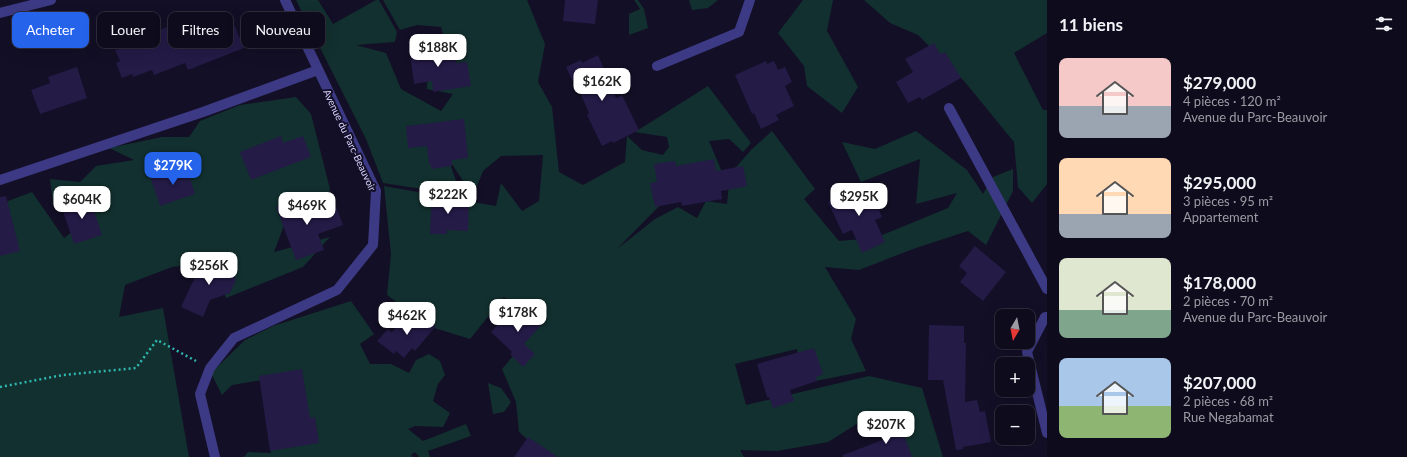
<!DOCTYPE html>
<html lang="fr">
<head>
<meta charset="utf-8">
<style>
  :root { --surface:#0e0b1c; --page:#171425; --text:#f1f3f6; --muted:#9b9ba3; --line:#2e2b3b; --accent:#2563eb }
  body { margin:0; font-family:Lato,sans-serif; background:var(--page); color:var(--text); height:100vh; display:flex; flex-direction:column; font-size:15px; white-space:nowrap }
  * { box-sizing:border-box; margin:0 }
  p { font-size:13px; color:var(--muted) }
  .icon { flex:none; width:22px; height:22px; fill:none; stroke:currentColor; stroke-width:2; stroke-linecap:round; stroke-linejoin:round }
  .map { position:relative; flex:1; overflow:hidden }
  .sheet { display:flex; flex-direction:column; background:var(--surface); width:360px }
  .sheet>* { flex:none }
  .banner { position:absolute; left:12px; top:12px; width:380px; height:36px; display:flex; gap:8px }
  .needle { width:26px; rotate:190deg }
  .buttons { position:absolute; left:995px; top:309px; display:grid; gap:8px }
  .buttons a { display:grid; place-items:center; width:40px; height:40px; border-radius:8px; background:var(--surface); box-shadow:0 4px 16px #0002,0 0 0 1px var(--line); font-size:20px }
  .price { position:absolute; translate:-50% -34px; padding:0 9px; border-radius:8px; background:#fff; color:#222; font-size:13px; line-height:26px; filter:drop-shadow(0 1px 2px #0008) }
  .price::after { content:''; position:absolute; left:50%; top:24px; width:12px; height:9px; margin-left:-6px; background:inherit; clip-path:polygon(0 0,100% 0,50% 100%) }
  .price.on { background:var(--accent); color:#fff }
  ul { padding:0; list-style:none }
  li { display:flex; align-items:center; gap:12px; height:100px; padding:0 12px }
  li span { display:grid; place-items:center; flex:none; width:112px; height:80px; border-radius:8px; color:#555 }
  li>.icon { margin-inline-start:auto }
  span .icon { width:48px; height:48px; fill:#fffc; stroke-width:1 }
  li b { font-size:17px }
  h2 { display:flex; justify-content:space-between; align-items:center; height:48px; padding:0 12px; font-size:17px }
  .pill { padding:0 14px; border-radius:8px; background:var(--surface); box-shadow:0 4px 16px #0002,0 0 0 1px var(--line); font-size:14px; line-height:36px }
  .pill.on { background:var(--accent); color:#fff }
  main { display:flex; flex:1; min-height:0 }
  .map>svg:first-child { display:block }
  .green { fill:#12302f }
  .building { fill:#241b47 }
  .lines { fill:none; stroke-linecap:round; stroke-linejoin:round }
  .path { stroke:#2fb8b0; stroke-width:2.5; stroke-dasharray:2 3; stroke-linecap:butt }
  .minor { stroke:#3d3a85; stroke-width:10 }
  .labels { text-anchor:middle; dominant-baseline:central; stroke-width:4; stroke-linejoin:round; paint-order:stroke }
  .street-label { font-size:10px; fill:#d9d4ff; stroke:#130f26 }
</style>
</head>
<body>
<main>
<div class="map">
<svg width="1047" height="457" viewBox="0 0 1047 457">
  <rect width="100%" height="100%" fill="#130f26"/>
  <path class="green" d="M 296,0 L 318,0 L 333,24 L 376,0 L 379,0 L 397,32 L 395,42 L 356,45 L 386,53 L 401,89 L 441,111 L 453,94 L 427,89 L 428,66 L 448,51 L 441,27 L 417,25 L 400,30 L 383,0 L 527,0 L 545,44 L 538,82 L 552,107 L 559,172 L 583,185 L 625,162 L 627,136 L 642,150 L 663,155 L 669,147 L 667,137 L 635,132 L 708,86 L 751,143 L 743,152 L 729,139 L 709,141 L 724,177 L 671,194 L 617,249 L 655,219 L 678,207 L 697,218 L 706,201 L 727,204 L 730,174 L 751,150 L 772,131 L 815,189 L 804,199 L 839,241 L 875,238 L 948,208 L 957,193 L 916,204 L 920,159 L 861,182 L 842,142 L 875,149 L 916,131 L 967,170 L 983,194 L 993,177 L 1013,169 L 1013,191 L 986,245 L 968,231 L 913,249 L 859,270 L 825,267 L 856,319 L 851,339 L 866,371 L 800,384 L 797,349 L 735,364 L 746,405 L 869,376 L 922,388 L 943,457 L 899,457 L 876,412 L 828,442 L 777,451 L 740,450 L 744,457 L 548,457 L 519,432 L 516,402 L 502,369 L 539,325 L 504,297 L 470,339 L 428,326 L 387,295 L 391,254 L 384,186 L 496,206 L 501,183 L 522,211 L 539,201 L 543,155 L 501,156 L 483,171 L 473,196 L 448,158 L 461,195 L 383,183 L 366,139 Z
    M 634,0 L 638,0 L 644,9 L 648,28 L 629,35 L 629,14 L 640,9 Z
    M 689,0 L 718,0 L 708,8 L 692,10 Z
    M 803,0 L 833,0 L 827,31 L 858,87 L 842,113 L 807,86 L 804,66 L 778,33 Z
    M 864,0 L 1047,0 L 1047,33 L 1014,53 L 1043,110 L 1047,110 L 1047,184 L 1032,203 L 1018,187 L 1014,142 L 964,81 L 918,35 L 890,23 Z
    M 296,97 L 311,114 L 330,189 L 323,216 L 288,215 L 274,252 L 330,237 L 303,267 L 226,298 L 212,262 L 172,267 L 125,285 L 119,317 L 163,308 L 189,457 L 0,457 L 0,204 L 32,192 L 64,238 L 84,223 L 77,199 L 53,205 L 50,179 L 80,182 L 96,166 L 134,160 L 109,148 L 162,137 L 189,137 L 200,121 L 240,105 Z
    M 351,301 L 374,334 L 360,344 L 370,364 L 391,364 L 409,373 L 416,360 L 429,354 L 440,361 L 445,375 L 438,384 L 433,401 L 450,413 L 443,427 L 415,426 L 408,429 L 423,441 L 466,424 L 471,436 L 428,451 L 430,457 L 419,457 L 415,452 L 411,455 L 413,457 L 244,457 L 248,452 L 271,453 L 268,437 L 269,379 L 232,385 L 222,395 L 211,373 L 245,340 L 273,326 Z
    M 488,383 L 501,388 L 511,402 L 504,412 L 493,414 Z"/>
  <path class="building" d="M 565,0 L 598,0 L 595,24 L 563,21 Z
    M 200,14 L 204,25 L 230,15 L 244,48 L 188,70 L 185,63 L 154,75 L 152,70 L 133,77 L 132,74 L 122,78 L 116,63 L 120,61 L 115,50 L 119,49 L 117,43 L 143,32 L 145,36 Z
    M 444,42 L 446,55 L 455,53 L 456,63 L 467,62 L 471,86 L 433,92 L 432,81 L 414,84 L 409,47 Z
    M 934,43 L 940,54 L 945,52 L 961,78 L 922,100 L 920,97 L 908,103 L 896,82 L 913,72 L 905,59 Z
    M 598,55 L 616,98 L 622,95 L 639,130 L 613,143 L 612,141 L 602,146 L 587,115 L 589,113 L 575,81 L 572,80 L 566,67 L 581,60 L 582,63 Z
    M 766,61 L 767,64 L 774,61 L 778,70 L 785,67 L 792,82 L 785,86 L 794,106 L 776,115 L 779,120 L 761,129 L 754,113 L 752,114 L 735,75 Z
    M 77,67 L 87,98 L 40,114 L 31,90 L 50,83 L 48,77 Z
    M 464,119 L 468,158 L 452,160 L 452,166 L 431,169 L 431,164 L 429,164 L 427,146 L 408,148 L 406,126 Z
    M 281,136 L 283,143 L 303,136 L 311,157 L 251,180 L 240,152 Z
    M 714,159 L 716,171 L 743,166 L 747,186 L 721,191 L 722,199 L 682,206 L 681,202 L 655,207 L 650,183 L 657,182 L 654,164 L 675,161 L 676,166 Z
    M 186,166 L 195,194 L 160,206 L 151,179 Z
    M 868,184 L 882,217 L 875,220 L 885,242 L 862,253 L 852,230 L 843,234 L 828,202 Z
    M 432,193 L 449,197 L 449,200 L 469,201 L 468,231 L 447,230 L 447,234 L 430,234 Z
    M 6,196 L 20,251 L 0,256 L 0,197 Z
    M 89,196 L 102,235 L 74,244 L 61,205 Z
    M 304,197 L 309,212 L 335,203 L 343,225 L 318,234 L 324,250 L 296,260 L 276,207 Z
    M 975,246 L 1006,272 L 983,301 L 960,282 L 967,273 L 959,266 Z
    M 227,258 L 236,280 L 230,293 L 210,300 L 203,317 L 181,307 L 194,279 L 192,272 Z
    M 518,302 L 542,324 L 524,344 L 535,354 L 523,367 L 510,354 L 512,352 L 491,332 Z
    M 422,314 L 436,326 L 415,351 L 412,348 L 404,358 L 396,351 L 394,354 L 377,341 L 388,329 L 392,332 L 399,324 L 402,327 L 409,319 L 414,323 Z
    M 929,325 L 964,326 L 964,343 L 966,343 L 965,402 L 977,400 L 980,412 L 985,411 L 991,442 L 963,447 L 963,449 L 956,450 L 943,380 L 928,380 Z
    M 814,348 L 823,374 L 816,377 L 817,381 L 790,390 L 794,401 L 773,408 L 769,397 L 767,397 L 757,364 Z
    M 302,369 L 310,418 L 315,417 L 319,443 L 270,451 L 259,376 Z
    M 899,421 L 912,457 L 843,457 L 843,455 L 888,438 L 884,427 Z
    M 528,437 L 558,457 L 514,457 Z"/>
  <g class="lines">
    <path class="path" d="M 0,387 L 63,375 L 136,368 L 157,340 L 196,361"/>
    <path class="minor" d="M 0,13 L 51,0
      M 657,66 L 739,32 L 750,0
      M 949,108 L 1047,289
      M 0,180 L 203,112 L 318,70
      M 1047,317 L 1045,317 L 1027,352 L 1047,433
      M 215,457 L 200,394 L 210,368 L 234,338 L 337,290 L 373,245 L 376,191 L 285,0"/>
  </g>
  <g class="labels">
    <g class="street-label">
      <text transform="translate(350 140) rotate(65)">Avenue du Parc-Beauvoir</text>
    </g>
  </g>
</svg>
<div class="buttons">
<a><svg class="needle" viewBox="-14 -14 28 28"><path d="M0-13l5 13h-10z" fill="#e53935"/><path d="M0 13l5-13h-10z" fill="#9b9ba3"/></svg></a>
<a>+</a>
<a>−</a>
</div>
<b class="price" style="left:438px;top:68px">$188K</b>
<b class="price" style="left:602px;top:102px">$162K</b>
<b class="price on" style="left:173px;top:186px">$279K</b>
<b class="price" style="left:448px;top:215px">$222K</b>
<b class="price" style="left:859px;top:217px">$295K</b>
<b class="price" style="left:82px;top:220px">$604K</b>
<b class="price" style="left:307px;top:226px">$469K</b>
<b class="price" style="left:209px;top:286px">$256K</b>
<b class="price" style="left:518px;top:333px">$178K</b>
<b class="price" style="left:407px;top:336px">$462K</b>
<b class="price" style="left:886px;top:445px">$207K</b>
<div class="banner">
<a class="pill on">Acheter</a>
<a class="pill">Louer</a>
<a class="pill">Filtres</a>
<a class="pill">Nouveau</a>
</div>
</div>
<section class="sheet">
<h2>11 biens<svg class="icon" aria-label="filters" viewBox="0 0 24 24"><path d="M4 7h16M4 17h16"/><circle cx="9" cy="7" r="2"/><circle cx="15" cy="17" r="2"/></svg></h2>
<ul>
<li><span style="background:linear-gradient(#f6c9c9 60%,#9aa5b1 0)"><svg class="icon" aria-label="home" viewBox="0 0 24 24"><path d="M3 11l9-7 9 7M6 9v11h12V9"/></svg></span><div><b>$279,000</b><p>4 pièces · 120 m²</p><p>Avenue du Parc-Beauvoir</p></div></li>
<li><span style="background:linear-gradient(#ffd9b3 70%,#9aa5b1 0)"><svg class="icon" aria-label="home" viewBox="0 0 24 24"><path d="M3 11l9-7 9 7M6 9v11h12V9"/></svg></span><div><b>$295,000</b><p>3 pièces · 95 m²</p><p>Appartement</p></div></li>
<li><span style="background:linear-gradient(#dfe7d0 65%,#7fa58c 0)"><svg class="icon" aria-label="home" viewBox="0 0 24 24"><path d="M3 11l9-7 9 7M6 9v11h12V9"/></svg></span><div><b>$178,000</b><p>2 pièces · 70 m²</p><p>Avenue du Parc-Beauvoir</p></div></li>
<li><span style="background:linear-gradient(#a9c7e8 60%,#8fb573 0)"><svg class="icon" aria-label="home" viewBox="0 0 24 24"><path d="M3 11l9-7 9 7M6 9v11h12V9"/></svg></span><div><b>$207,000</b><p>2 pièces · 68 m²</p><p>Rue Negabamat</p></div></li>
</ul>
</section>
</main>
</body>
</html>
